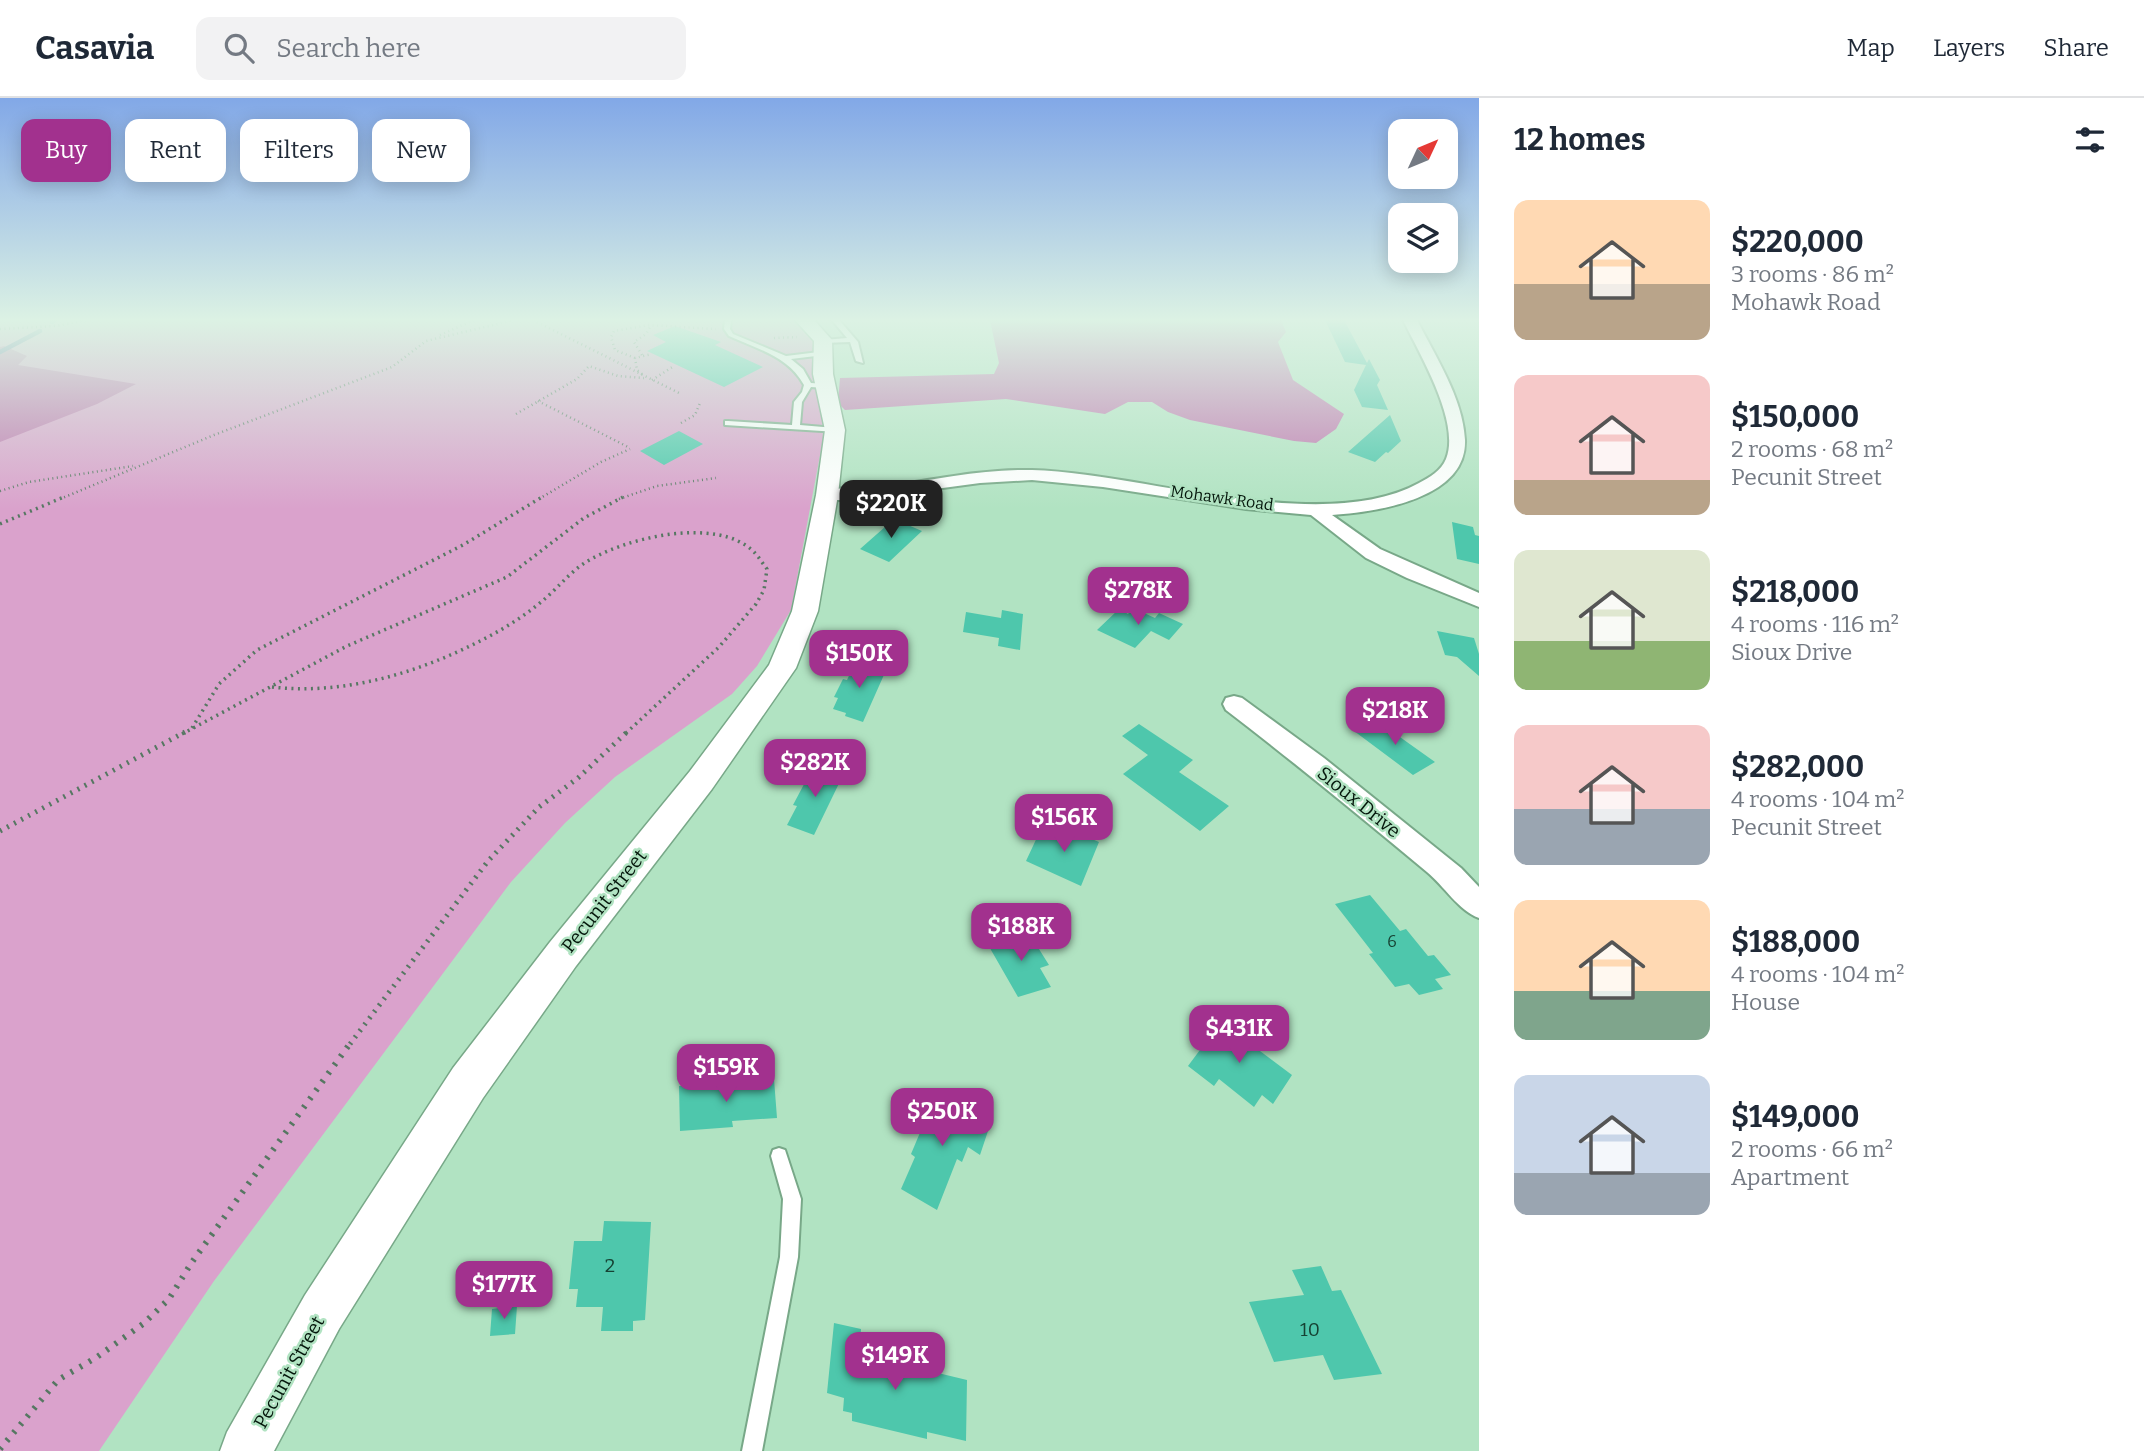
<!DOCTYPE html>
<html lang="en">
<head>
<meta charset="utf-8">
<style>
  :root { --surface:#fff; --page:#f2f2f3; --text:#1f2937; --muted:#747a83; --line:#e0e1e3; --accent:#a2318e }
  body { margin:0; font-family:Bitter,serif; background:var(--page); color:var(--text); height:100vh; display:flex; flex-direction:column; font-size:26px; white-space:nowrap }
  * { box-sizing:border-box; margin:0 }
  p { font-size:23px; color:var(--muted) }
  .icon { flex:none; width:38px; height:38px; fill:none; stroke:currentColor; stroke-width:2; stroke-linecap:round; stroke-linejoin:round }
  .map { position:relative; flex:1; overflow:hidden }
  .panel { display:flex; flex-direction:column; background:var(--surface); width:665px }
  .panel>* { flex:none }
  .guide { position:absolute; left:21px; top:21px; width:665px; height:63px; display:flex; gap:14px }
  .needle { width:46px; rotate:46deg }
  .tools { position:absolute; left:1388px; top:21px; display:grid; gap:14px }
  .tools a { display:grid; place-items:center; width:70px; height:70px; border-radius:14px; background:var(--surface); box-shadow:0 4px 18px #0003; font-size:35px }
  .price { position:absolute; translate:-50% -60px; padding:0 16px; border-radius:14px; background:var(--accent); color:#fff; font-size:23px; line-height:46px; filter:drop-shadow(0 2px 4px #0008) }
  .price::after { content:''; position:absolute; left:50%; top:42px; width:21px; height:16px; margin-left:-10px; background:inherit; clip-path:polygon(0 0,100% 0,50% 100%) }
  .price.active { background:#222; color:#fff }
  ul { padding:0; list-style:none }
  li { display:flex; align-items:center; gap:21px; height:175px; padding:0 35px }
  li span { display:grid; place-items:center; flex:none; width:196px; height:140px; border-radius:14px; color:#555 }
  li>.icon { margin-inline-start:auto }
  span .icon { width:84px; height:84px; fill:#fffc; stroke-width:1 }
  li b { font-size:30px }
  h2 { display:flex; justify-content:space-between; align-items:center; height:84px; padding:0 35px; font-size:30px }
  .chip { padding:0 24px; border-radius:14px; background:var(--surface); box-shadow:0 4px 18px #0003; font-size:24px; line-height:63px }
  .chip.active { background:var(--accent); color:#fff }
  header { display:flex; align-items:center; gap:42px; box-sizing:border-box; height:98px; padding:0 35px; background:var(--surface); border-bottom:2px solid var(--line) }
  header strong { font-size:33px }
  nav { display:flex; gap:38px; margin-inline-start:auto; font-size:24px }
  .search { width:490px; height:63px; background:var(--page); display:flex; align-items:center; gap:18px; box-sizing:border-box; padding:0 24px; border-radius:14px; color:var(--muted); font-size:26px }
  main { display:flex; flex:1; min-height:0 }
  .map>svg:first-child { display:block }
  .green { fill:#daa2cc }
  .forest { fill:#c078b0 }
  .lines { fill:none; stroke-linecap:round; stroke-linejoin:round }
  .stream { stroke:#6270a4; stroke-width:4.5 }
  .building { fill:#4ec7ac }
  .service-casing { stroke:#78a888; stroke-width:4 }
  .minor-casing { stroke:#78a888; stroke-width:4 }
  .tertiary-casing { stroke:#78a888; stroke-width:3 }
  .path-far3 { stroke:#567762; stroke-width:2.5; stroke-dasharray:1 3.5; stroke-linecap:butt }
  .path-far2 { stroke:#567762; stroke-width:3.5; stroke-dasharray:2 4.5; stroke-linecap:butt }
  .path-far1 { stroke:#567762; stroke-width:5; stroke-dasharray:2 6; stroke-linecap:butt }
  .path { stroke:#567762; stroke-width:6; stroke-dasharray:2.5 8; stroke-linecap:butt }
  .service { fill:#fff; fill-rule:evenodd }
  .minor { fill:#fff; fill-rule:evenodd }
  .tertiary { fill:#fff; fill-rule:evenodd }
  .labels { text-anchor:middle; dominant-baseline:central; stroke-width:5; stroke-linejoin:round; paint-order:stroke }
  .far-street-label { font-size:16px; fill:#04160b; stroke:#b1e3c2 }
  .number-label { font-size:16px; fill:#164233 }
  .street-label { font-size:19px; fill:#04160b; stroke:#b1e3c2 }
  .near-number-label { font-size:19px; fill:#164233 }
</style>
</head>
<body>
<header>
<strong>Casavia</strong>
<div class="search"><svg class="icon" aria-label="search" viewBox="0 0 24 24"><circle cx="10" cy="10" r="6"/><path d="M15 15l6 6"/></svg>Search here</div>
<nav><a>Map</a><a>Layers</a><a>Share</a></nav>
</header>
<main>
<div class="map">
<svg width="1479" height="1353" viewBox="0 0 1479 1353">
  <rect width="100%" height="100%" fill="#b1e3c2"/>
  <path class="green" d="M 0,222 L 792,222 L 814,243 C 815,276 823,309 823,341 L 791,512 L 757,568 L 732,596 L 615,679 L 565,725 L 511,784 L 214,1183 L 99,1353 L 0,1353 Z"/>
  <path class="forest" d="M 990,222 L 1281,222 L 1286,234 L 1278,244 L 1293,282 L 1344,316 L 1336,331 L 1316,345 L 1294,343 L 1190,322 L 1168,314 L 1152,304 L 1128,304 L 1105,316 L 1006,301 L 845,312 L 838,305 L 840,280 L 994,276 L 999,265 Z
    M 4,248 L 27,258 L 18,267 L 136,286 L 97,306 L 0,344 L 0,249 Z"/>
  <g class="lines">
    <path class="stream" d="M 52,224 L 55,222
      M 0,254 L 40,233"/>
  </g>
  <path class="building" d="M 1325,222 L 1344,222 L 1367,265 L 1369,261 L 1380,282 L 1377,287 L 1388,312 L 1362,309 L 1354,292 L 1366,267 L 1345,264 Z
    M 675,228 L 721,244 L 715,247 L 763,269 L 724,289 L 647,253 L 666,244 L 653,237 Z
    M 1390,317 L 1401,343 L 1388,355 L 1386,354 L 1375,364 L 1348,354 Z
    M 679,333 L 703,346 L 664,367 L 640,353 Z
    M 894,421 L 922,433 L 889,464 L 860,451 Z
    M 1452,424 L 1473,429 L 1475,437 L 1479,438 L 1479,466 L 1457,461 Z
    M 1133,510 L 1155,520 L 1159,515 L 1183,526 L 1169,542 L 1151,533 L 1135,550 L 1097,532 L 1119,511 L 1128,516 Z
    M 1002,512 L 1023,516 L 1020,552 L 998,548 L 999,540 L 963,534 L 966,514 L 1001,520 Z
    M 1437,533 L 1474,540 L 1479,556 L 1479,578 L 1457,559 L 1445,557 Z
    M 857,561 L 887,570 L 863,624 L 845,618 L 846,615 L 833,611 L 838,600 L 834,599 L 843,581 L 847,582 Z
    M 1376,622 L 1435,664 L 1413,677 L 1354,633 Z
    M 1139,626 L 1193,662 L 1179,674 L 1229,708 L 1200,733 L 1123,676 L 1148,657 L 1122,638 Z
    M 825,666 L 845,673 L 814,737 L 787,727 L 797,708 L 793,707 L 811,673 L 820,676 Z
    M 1048,729 L 1063,735 L 1065,730 L 1099,744 L 1081,788 L 1026,763 L 1040,733 L 1045,735 Z
    M 1370,797 L 1400,833 L 1406,831 L 1428,858 L 1434,857 L 1451,877 L 1435,881 L 1443,891 L 1419,897 L 1409,886 L 1395,889 L 1369,856 L 1373,855 L 1335,806 Z
    M 1027,832 L 1049,867 L 1040,870 L 1051,889 L 1018,899 L 987,845 Z
    M 1226,917 L 1249,934 L 1244,941 L 1292,977 L 1273,1006 L 1262,997 L 1254,1009 L 1219,981 L 1214,988 L 1188,968 Z
    M 774,981 L 777,1020 L 732,1023 L 733,1029 L 680,1033 L 679,988 Z
    M 938,992 L 980,1015 L 976,1026 L 988,1033 L 980,1057 L 968,1049 L 962,1064 L 957,1061 L 937,1112 L 901,1091 L 915,1059 L 911,1056 Z
    M 604,1123 L 651,1124 L 645,1222 L 633,1223 L 633,1233 L 601,1233 L 603,1209 L 576,1209 L 578,1191 L 569,1191 L 574,1143 L 602,1143 Z
    M 1321,1168 L 1332,1193 L 1341,1192 L 1382,1276 L 1334,1282 L 1323,1257 L 1274,1264 L 1249,1204 L 1304,1197 L 1292,1172 Z
    M 517,1208 L 515,1236 L 490,1238 L 492,1211 Z
    M 834,1225 L 861,1231 L 859,1256 L 967,1282 L 966,1343 L 927,1334 L 927,1341 L 852,1323 L 852,1315 L 843,1313 L 844,1300 L 827,1295 Z"/>
  <g class="lines">
    <defs>
      <path id="service" d="M 725,222 L 731,222 L 730,231 L 733,236 L 786,258 L 827,253 L 828,255 L 824,257 L 791,261 L 803,271 L 811,285 L 825,286 L 829,288 L 825,290 L 811,289 L 802,304 L 800,327 L 835,330 L 838,330 L 838,334 L 725,327 L 725,323 L 728,323 L 792,327 L 794,304 L 802,294 L 804,287 C 788,258 757,251 729,238 L 724,231 Z
        M 832,222 L 839,222 L 858,244 L 863,265 L 856,263 L 850,244 L 822,245 L 822,243 L 824,242 L 847,240 Z
        M 779,1050 L 785,1052 L 801,1101 L 798,1159 L 762,1353 L 742,1353 L 780,1159 L 783,1101 L 771,1058 L 773,1052 Z"/>
      <path id="minor" d="M 1403,222 L 1417,222 C 1435,258 1463,300 1465,342 C 1467,401 1376,414 1332,417 L 1380,451 L 1479,495 L 1479,509 L 1407,480 L 1366,460 L 1311,417 L 1246,411 L 1103,389 L 1032,382 L 980,385 L 853,402 L 827,402 L 818,397 C 825,388 876,389 890,388 C 937,381 984,371 1032,372 C 1142,375 1322,438 1419,385 C 1430,379 1441,373 1446,361 C 1461,324 1419,255 1403,222 Z
        M 1234,598 L 1242,600 L 1324,660 L 1461,770 L 1479,789 L 1479,820 C 1459,813 1444,788 1427,774 C 1361,719 1294,664 1226,612 L 1223,606 L 1226,600 Z"/>
      <path id="tertiary" d="M 795,222 L 814,222 L 832,242 L 833,276 L 845,332 L 838,397 L 818,513 L 796,570 L 712,691 L 576,868 L 483,1000 L 339,1231 L 274,1353 L 220,1353 L 227,1334 L 305,1197 L 453,970 L 550,844 L 690,673 L 769,567 L 792,513 L 816,397 L 825,332 L 813,276 L 814,243 Z"/>
    </defs>
    <use href="#service" class="service-casing"/>
    <use href="#minor" class="minor-casing"/>
    <use href="#tertiary" class="tertiary-casing"/>
    <path class="path-far3" d="M 533,222 L 681,296
      M 0,231 L 56,228 L 86,222
      M 440,237 L 474,222
      M 774,240 L 797,239
      M 642,257 L 634,244 L 646,236 L 650,229
      M 635,260 L 615,252 L 611,239 L 614,233 L 649,227 L 716,231
      M 642,276 L 637,272 L 635,260 L 652,256
      M 652,282 L 674,268
      M 538,303 L 630,350
      M 516,316 L 577,281 L 589,268 L 618,278 L 644,280
      M 681,325 L 695,317 L 700,305
      M 0,393 L 29,384 L 133,368
      M 60,401 L 214,337 L 392,269 L 426,243 L 514,222
      M 539,401 L 601,364 L 630,351
      M 619,401 L 657,388 L 716,380"/>
    <path class="path-far2" d="M 0,426 L 64,399
      M 272,589 C 340,597 411,577 472,547 C 499,534 526,518 548,498 C 560,487 570,475 583,466 C 622,440 717,417 754,454 C 759,459 763,466 767,471 L 764,492 L 756,506 L 719,549 L 625,636
      M 192,630 L 219,586 L 257,552 L 463,447 L 542,399
      M 182,636 L 347,548 L 507,479 L 584,420 L 623,399"/>
    <path class="path-far1" d="M 0,733 L 185,634
      M 350,946 L 488,763 L 539,709 L 578,680 L 627,634"/>
    <path class="path" d="M 0,1351 L 58,1282 L 97,1259 L 143,1226 L 169,1201 L 192,1164 L 351,944"/>
    <use href="#service" class="service"/>
    <use href="#minor" class="minor"/>
    <use href="#tertiary" class="tertiary"/>
  </g>
  <linearGradient id="sky" x2="0" y2="1"><stop stop-color="#82a8e7"/><stop offset="0.54" stop-color="#dcf2e4"/><stop offset="1" stop-color="#dcf2e4" stop-opacity="0"/></linearGradient>
  <rect width="1479" height="411" fill="url(#sky)"/>
  <g class="labels">
    <g class="far-street-label">
      <text transform="translate(1222 400) rotate(8)">Mohawk Road</text>
    </g>
    <g class="number-label">
      <text x="1392" y="843">6</text>
    </g>
    <g class="street-label">
      <text transform="translate(1359 704) rotate(39)">Sioux Drive</text>
      <text transform="translate(604 803) rotate(-52)">Pecunit Street</text>
      <text transform="translate(289 1274) rotate(-61)">Pecunit Street</text>
    </g>
    <g class="near-number-label">
      <text x="610" y="1167">2</text>
      <text x="1310" y="1231">10</text>
    </g>
  </g>
</svg>
<div class="tools">
<a><svg class="needle" viewBox="-14 -14 28 28"><path d="M0-13l5 13h-10z" fill="#e53935"/><path d="M0 13l5-13h-10z" fill="#747a83"/></svg></a>
<a><svg class="icon" aria-label="layers" viewBox="0 0 24 24"><path d="M12 4l9 5-9 5-9-5zM3 14l9 5 9-5"/></svg></a>
</div>
<b class="price active" style="left:891px;top:442px">$220K</b>
<b class="price" style="left:1138px;top:529px">$278K</b>
<b class="price" style="left:859px;top:592px">$150K</b>
<b class="price" style="left:1395px;top:649px">$218K</b>
<b class="price" style="left:815px;top:701px">$282K</b>
<b class="price" style="left:1064px;top:756px">$156K</b>
<b class="price" style="left:1021px;top:865px">$188K</b>
<b class="price" style="left:1239px;top:967px">$431K</b>
<b class="price" style="left:726px;top:1006px">$159K</b>
<b class="price" style="left:942px;top:1050px">$250K</b>
<b class="price" style="left:504px;top:1223px">$177K</b>
<b class="price" style="left:895px;top:1294px">$149K</b>
<div class="guide">
<a class="chip active">Buy</a>
<a class="chip">Rent</a>
<a class="chip">Filters</a>
<a class="chip">New</a>
</div>
</div>
<section class="panel">
<h2>12 homes<svg class="icon" aria-label="filters" viewBox="0 0 24 24"><path d="M4 7h16M4 17h16"/><circle cx="9" cy="7" r="2"/><circle cx="15" cy="17" r="2"/></svg></h2>
<ul>
<li><span style="background:linear-gradient(#ffd9b3 60%,#b9a48a 0)"><svg class="icon" aria-label="home" viewBox="0 0 24 24"><path d="M3 11l9-7 9 7M6 9v11h12V9"/></svg></span><div><b>$220,000</b><p>3 rooms · 86 m²</p><p>Mohawk Road</p></div></li>
<li><span style="background:linear-gradient(#f6c9c9 75%,#b9a48a 0)"><svg class="icon" aria-label="home" viewBox="0 0 24 24"><path d="M3 11l9-7 9 7M6 9v11h12V9"/></svg></span><div><b>$150,000</b><p>2 rooms · 68 m²</p><p>Pecunit Street</p></div></li>
<li><span style="background:linear-gradient(#dfe7d0 65%,#8fb573 0)"><svg class="icon" aria-label="home" viewBox="0 0 24 24"><path d="M3 11l9-7 9 7M6 9v11h12V9"/></svg></span><div><b>$218,000</b><p>4 rooms · 116 m²</p><p>Sioux Drive</p></div></li>
<li><span style="background:linear-gradient(#f6c9c9 60%,#9aa5b1 0)"><svg class="icon" aria-label="home" viewBox="0 0 24 24"><path d="M3 11l9-7 9 7M6 9v11h12V9"/></svg></span><div><b>$282,000</b><p>4 rooms · 104 m²</p><p>Pecunit Street</p></div></li>
<li><span style="background:linear-gradient(#ffd9b3 65%,#7fa58c 0)"><svg class="icon" aria-label="home" viewBox="0 0 24 24"><path d="M3 11l9-7 9 7M6 9v11h12V9"/></svg></span><div><b>$188,000</b><p>4 rooms · 104 m²</p><p>House</p></div></li>
<li><span style="background:linear-gradient(#c9d6e8 70%,#9aa5b1 0)"><svg class="icon" aria-label="home" viewBox="0 0 24 24"><path d="M3 11l9-7 9 7M6 9v11h12V9"/></svg></span><div><b>$149,000</b><p>2 rooms · 66 m²</p><p>Apartment</p></div></li>
</ul>
</section>
</main>
</body>
</html>
